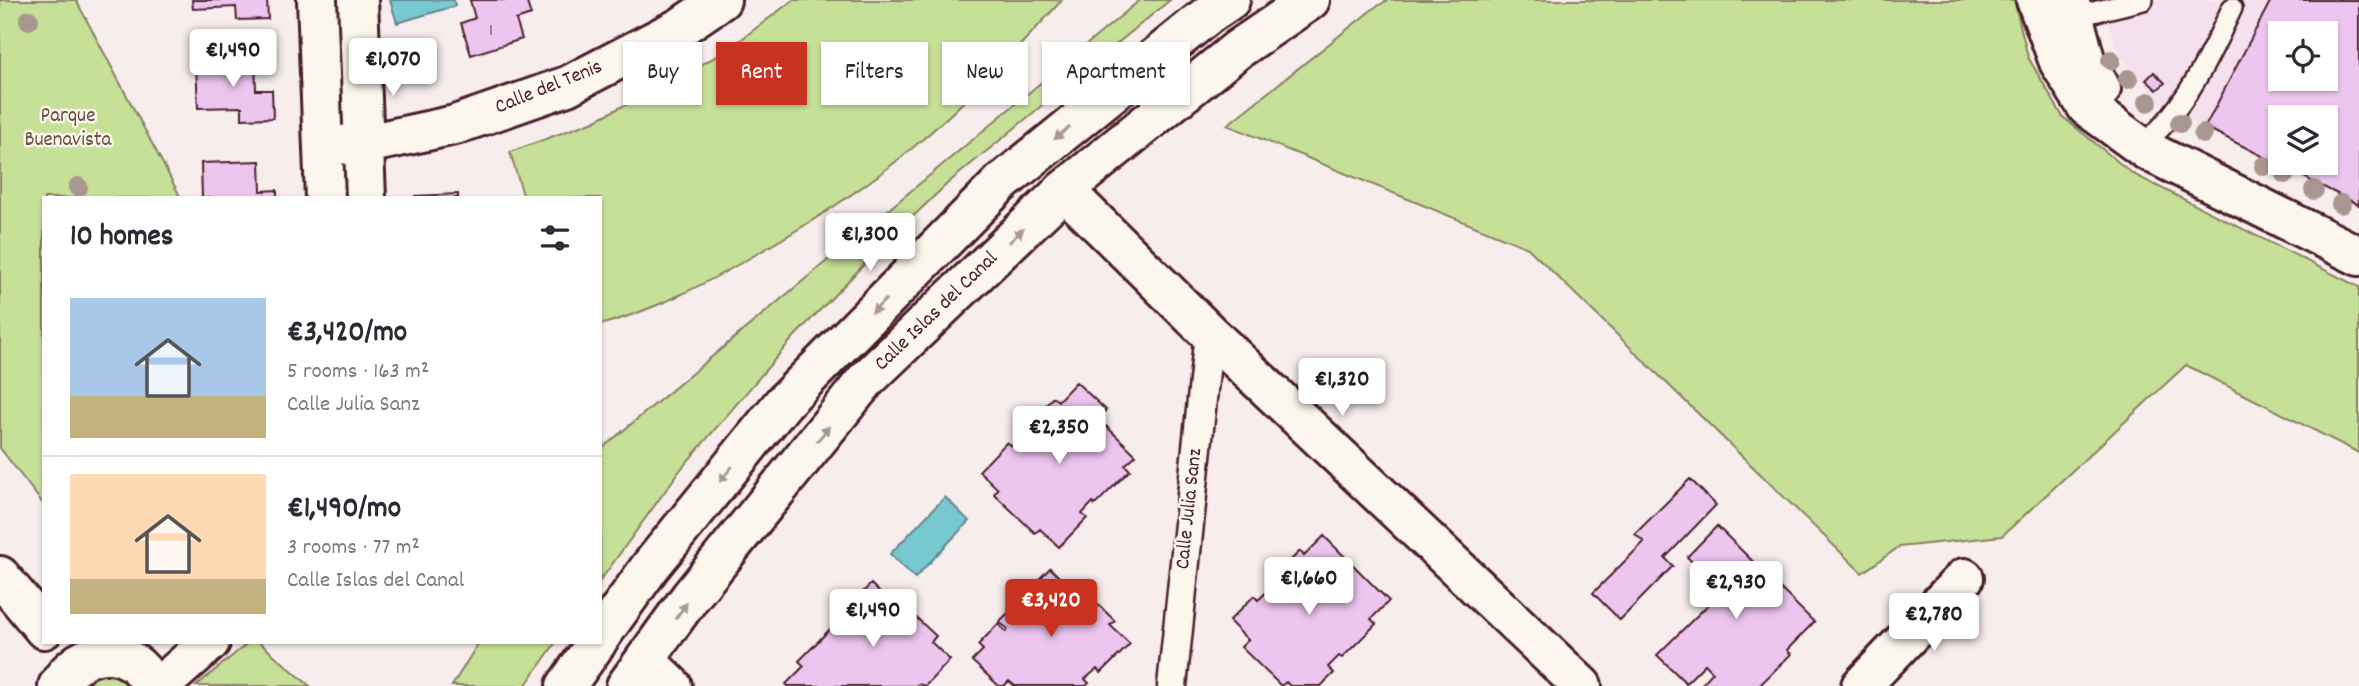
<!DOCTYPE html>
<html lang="en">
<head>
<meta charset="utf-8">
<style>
  :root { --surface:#fff; --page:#f7f7f7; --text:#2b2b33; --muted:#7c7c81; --line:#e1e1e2; --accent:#c8321e }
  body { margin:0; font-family:Dekko,sans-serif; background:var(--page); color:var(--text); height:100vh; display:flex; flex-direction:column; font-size:26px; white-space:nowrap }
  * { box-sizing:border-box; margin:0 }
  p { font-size:23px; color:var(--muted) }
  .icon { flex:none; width:38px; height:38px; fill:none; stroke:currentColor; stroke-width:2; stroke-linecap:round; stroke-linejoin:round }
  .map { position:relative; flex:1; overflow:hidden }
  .side { position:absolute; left:42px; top:196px; width:560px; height:448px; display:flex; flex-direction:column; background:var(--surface); border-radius:0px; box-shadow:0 2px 5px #0004 }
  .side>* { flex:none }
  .top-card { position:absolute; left:623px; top:42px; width:665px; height:63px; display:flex; gap:14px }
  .tools { position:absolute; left:2268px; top:21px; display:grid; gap:14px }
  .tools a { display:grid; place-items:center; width:70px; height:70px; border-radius:0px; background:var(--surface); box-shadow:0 2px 5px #0004; font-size:35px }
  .price { position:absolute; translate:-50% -60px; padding:0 16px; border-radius:7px; background:#fff; color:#222; font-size:23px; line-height:46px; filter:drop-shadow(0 2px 4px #0008) }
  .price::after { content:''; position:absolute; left:50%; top:42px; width:21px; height:16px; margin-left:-10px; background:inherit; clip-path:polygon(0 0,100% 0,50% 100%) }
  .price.on { background:var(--accent); color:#fff }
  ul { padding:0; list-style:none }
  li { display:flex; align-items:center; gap:21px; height:175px; padding:0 28px }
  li+li { border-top:2px solid var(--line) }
  li span { display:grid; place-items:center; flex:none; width:196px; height:140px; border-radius:0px; color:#555 }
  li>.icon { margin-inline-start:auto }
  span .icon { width:84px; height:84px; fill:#fffc; stroke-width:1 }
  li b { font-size:30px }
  h2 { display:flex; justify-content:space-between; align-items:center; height:84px; padding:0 28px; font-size:30px }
  .pill { padding:0 24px; border-radius:0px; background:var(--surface); box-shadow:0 2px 5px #0004; font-size:24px; line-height:63px }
  .pill.on { background:var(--accent); color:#fff }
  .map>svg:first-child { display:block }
  .built { fill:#f5e1ee; fill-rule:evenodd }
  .green { fill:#c6e097; stroke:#888061; stroke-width:2 }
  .water { fill:#77c8d0; stroke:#65848e; stroke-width:2 }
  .building { fill:#edc6f0; stroke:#4a1f2b; stroke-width:2; fill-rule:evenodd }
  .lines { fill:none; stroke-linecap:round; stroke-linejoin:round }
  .service-casing { stroke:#4a1f2b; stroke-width:24 }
  .pedestrian-casing { stroke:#4a1f2b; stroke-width:33 }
  .minor-casing { stroke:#4a1f2b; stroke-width:44 }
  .tertiary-casing { stroke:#4a1f2b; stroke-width:44 }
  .service { stroke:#fbf7ec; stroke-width:19 }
  .pedestrian { stroke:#fbf7ec; stroke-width:28 }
  .minor { stroke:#fbf7ec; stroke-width:38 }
  .tertiary { stroke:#fbf7ec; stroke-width:38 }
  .tree { fill:#a99691 }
  .oneway { fill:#ab9695 }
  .labels { text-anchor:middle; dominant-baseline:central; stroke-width:5; stroke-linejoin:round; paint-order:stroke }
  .number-label { font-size:18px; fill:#73495c }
  .street-label { font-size:21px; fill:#4a1f2b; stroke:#fbf7ec }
  .park-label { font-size:21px; fill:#694f46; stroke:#fbf7ec }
</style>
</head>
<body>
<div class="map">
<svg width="2359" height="686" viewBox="0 0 2359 686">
  <rect width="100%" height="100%" fill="#f8eded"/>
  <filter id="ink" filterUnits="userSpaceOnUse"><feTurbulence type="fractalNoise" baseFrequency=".0143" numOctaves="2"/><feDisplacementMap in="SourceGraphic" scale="14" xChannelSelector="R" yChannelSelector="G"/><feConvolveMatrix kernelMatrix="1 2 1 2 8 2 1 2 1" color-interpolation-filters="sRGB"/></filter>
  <g filter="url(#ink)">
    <path class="built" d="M 2098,0 L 2359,0 L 2359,205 L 2165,107 L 2121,57 ZM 2280,33 L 2326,33 L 2326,79 L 2280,79 ZM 2280,117 L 2326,117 L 2326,163 L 2280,163 Z"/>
    <path class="green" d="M 0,0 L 76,0 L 181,198 L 44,198 L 44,505 L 0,448 Z
      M 793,0 L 1062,0 C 1015,52 964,105 910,150 C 864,189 812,222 760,252 C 709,282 658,309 600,325 L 600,198 L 524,198 L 510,152 L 594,121 L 679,77 L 726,51 Z
      M 1140,0 L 1170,0 L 948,183 L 877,251 L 793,338 L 681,469 L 600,581 L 600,450 Z
      M 1388,0 L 2014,0 L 2028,57 L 2063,117 L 2133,174 L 2359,287 L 2359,453 L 2186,365 L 2002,536 L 1899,547 L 1862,573 L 1528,248 L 1227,125 L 1374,8 Z
      M 249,642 L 259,642 L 310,686 L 196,686 Z
      M 479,642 L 556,642 L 525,686 L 452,686 Z
      M 104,672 L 122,677 L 132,686 L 79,686 L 91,676 Z"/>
    <path class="water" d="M 390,0 L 454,0 L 455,6 L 397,23 Z
      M 945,497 L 969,521 L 915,578 L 890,554 Z"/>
    <path class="building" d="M 192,0 L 267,0 L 268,19 L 237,20 L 236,7 L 193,9 Z
      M 470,0 L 526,0 L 531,15 L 516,20 L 522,39 L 471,55 L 461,23 L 475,18 Z
      M 2271,0 L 2359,0 L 2359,205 L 2205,127 ZM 2280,33 L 2326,33 L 2326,79 L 2280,79 ZM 2280,117 L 2326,117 L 2326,163 L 2280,163 Z
      M 255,61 L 256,90 L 272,90 L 273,118 L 242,119 L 242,107 L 198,108 L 196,63 Z
      M 2154,72 L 2165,83 L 2157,90 L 2146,80 Z
      M 260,161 L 261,191 L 277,190 L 277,198 L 202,198 L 201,163 Z
      M 458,194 L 458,198 L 415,198 L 415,196 Z
      M 1076,382 L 1106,410 L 1091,426 L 1099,434 L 1106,426 L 1136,455 L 1125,465 L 1130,470 L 1095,505 L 1093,502 L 1082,514 L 1087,518 L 1059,547 L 1040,529 L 1035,533 L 994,494 L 998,489 L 979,471 L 1007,442 L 1012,446 L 1022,435 L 1019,432 L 1053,397 L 1058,401 Z
      M 1690,479 L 1716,505 L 1665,558 L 1673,566 L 1620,620 L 1593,593 L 1644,542 L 1635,534 Z
      M 1717,526 L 1814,622 L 1787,650 L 1791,654 L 1759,686 L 1700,686 L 1713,672 L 1705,664 L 1686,683 L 1657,655 L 1722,591 L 1687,557 Z
      M 1324,536 L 1389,601 L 1371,619 L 1376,624 L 1342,658 L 1339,656 L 1328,667 L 1334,673 L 1321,686 L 1290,686 L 1286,682 L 1281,686 L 1241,647 L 1248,640 L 1229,621 L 1254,596 L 1258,600 L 1270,589 L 1266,585 L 1300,551 L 1304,556 Z
      M 1050,568 L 1069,587 L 1074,581 L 1115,621 L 1110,625 L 1130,644 L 1101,673 L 1097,669 L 1085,679 L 1089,683 L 1086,686 L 1015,686 L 1009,681 L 1004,686 L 999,686 L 972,661 L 983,650 L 978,645 L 998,624 L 1006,632 L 1008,629 L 999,622 L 1012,609 L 1016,612 L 1027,601 L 1022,597 Z
      M 871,584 L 890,603 L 895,598 L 936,636 L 931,642 L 950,660 L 925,686 L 918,684 L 916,686 L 788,686 L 786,684 L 804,666 L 799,661 L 833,626 L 836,628 L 847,618 L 842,613 Z"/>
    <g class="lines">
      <defs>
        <path id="service" d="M 2069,16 L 2073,17 L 2143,0
          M 2142,146 C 2185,109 2209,58 2232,8"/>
        <path id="pedestrian" d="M 1172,686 L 1209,333"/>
        <path id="minor" d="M 317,0 L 325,198
          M 358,0 L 366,198
          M 323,145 L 366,144 L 455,125 L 567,86 L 681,27 L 721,0
          M 1064,190 L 1209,333 L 1582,686
          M 645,660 L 672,686
          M 160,686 L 210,642
          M 1861,686 L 1964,578"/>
        <path id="tertiary" d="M 2036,0 L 2059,62 L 2087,107 L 2146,150 L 2359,256
          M 2069,0 L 2085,59 L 2101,89
          M 0,576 L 44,629
          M 600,637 L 650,567 L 784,402 L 1001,183 L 1209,14 L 1230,0
          M 58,686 C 81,645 131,642 152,686
          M 566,686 L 597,642
          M 626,686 L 691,596 L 865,381 L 1064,190 L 1237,50 L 1310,0"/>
      </defs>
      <use href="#service" class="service-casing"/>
      <use href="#pedestrian" class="pedestrian-casing"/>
      <use href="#minor" class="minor-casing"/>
      <use href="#tertiary" class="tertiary-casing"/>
      <use href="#service" class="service"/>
      <use href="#pedestrian" class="pedestrian"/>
      <use href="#minor" class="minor"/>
      <use href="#tertiary" class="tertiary"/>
    </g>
    <g class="tree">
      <circle cx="29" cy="20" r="10"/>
      <circle cx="2111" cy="60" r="10"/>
      <circle cx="2128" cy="79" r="10"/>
      <circle cx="2148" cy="102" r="10"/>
      <circle cx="2180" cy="123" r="10"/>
      <circle cx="2203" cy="134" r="10"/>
      <circle cx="2264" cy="166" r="10"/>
      <circle cx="2285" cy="174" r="10"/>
      <circle cx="78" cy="187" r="10"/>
      <circle cx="2314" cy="190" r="10"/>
      <circle cx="2341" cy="204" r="10"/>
    </g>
    <defs><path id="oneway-solid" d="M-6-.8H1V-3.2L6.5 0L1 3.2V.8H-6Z" transform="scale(1.75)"/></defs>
    <g class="oneway">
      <use href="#oneway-solid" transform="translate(1062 133) rotate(141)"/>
      <use href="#oneway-solid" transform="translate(1016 236) rotate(-44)"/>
      <use href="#oneway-solid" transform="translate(879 306) rotate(135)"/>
      <use href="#oneway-solid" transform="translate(823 434) rotate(-51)"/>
      <use href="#oneway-solid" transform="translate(726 474) rotate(129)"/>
      <use href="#oneway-solid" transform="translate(681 611) rotate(-54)"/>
    </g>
  </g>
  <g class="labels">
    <g class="number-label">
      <text x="491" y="31">1</text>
    </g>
    <g class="street-label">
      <text transform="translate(549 88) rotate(-22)">Calle del Tenis</text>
      <text transform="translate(937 312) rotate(-44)">Calle Islas del Canal</text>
      <text transform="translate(1190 509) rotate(-84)">Calle Julia Sanz</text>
    </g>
    <g class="park-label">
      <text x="68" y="117">Parque<tspan x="68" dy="24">Buenavista</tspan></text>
    </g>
  </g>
</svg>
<div class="tools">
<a><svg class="icon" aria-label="locate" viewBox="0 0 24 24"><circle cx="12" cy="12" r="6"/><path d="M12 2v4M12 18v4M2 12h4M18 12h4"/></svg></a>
<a><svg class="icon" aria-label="layers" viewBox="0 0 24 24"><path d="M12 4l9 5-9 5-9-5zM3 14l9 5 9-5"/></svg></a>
</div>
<b class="price" style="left:233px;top:89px">€1,490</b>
<b class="price" style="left:393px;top:98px">€1,070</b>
<b class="price" style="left:870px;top:273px">€1,300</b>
<b class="price" style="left:1342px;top:418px">€1,320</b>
<b class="price" style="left:1059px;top:466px">€2,350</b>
<b class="price" style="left:1309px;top:617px">€1,660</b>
<b class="price" style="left:1736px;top:621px">€2,930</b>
<b class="price on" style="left:1051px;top:639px">€3,420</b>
<b class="price" style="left:873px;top:649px">€1,490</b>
<b class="price" style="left:1934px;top:653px">€2,780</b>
<div class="top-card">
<a class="pill">Buy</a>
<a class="pill on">Rent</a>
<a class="pill">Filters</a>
<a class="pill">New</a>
<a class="pill">Apartment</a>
</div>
<section class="side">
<h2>10 homes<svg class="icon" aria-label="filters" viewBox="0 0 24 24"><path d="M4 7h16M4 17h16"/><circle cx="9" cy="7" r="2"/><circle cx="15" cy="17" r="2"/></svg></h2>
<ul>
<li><span style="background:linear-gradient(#a9c7e8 70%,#c2b280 0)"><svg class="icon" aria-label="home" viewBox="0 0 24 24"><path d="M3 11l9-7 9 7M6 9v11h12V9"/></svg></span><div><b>€3,420/mo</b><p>5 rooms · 163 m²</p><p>Calle Julia Sanz</p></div></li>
<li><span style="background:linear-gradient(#ffd9b3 75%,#c2b280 0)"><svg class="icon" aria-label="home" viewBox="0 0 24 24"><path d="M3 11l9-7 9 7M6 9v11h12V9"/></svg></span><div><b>€1,490/mo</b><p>3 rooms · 77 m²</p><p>Calle Islas del Canal</p></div></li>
</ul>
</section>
</div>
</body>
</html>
